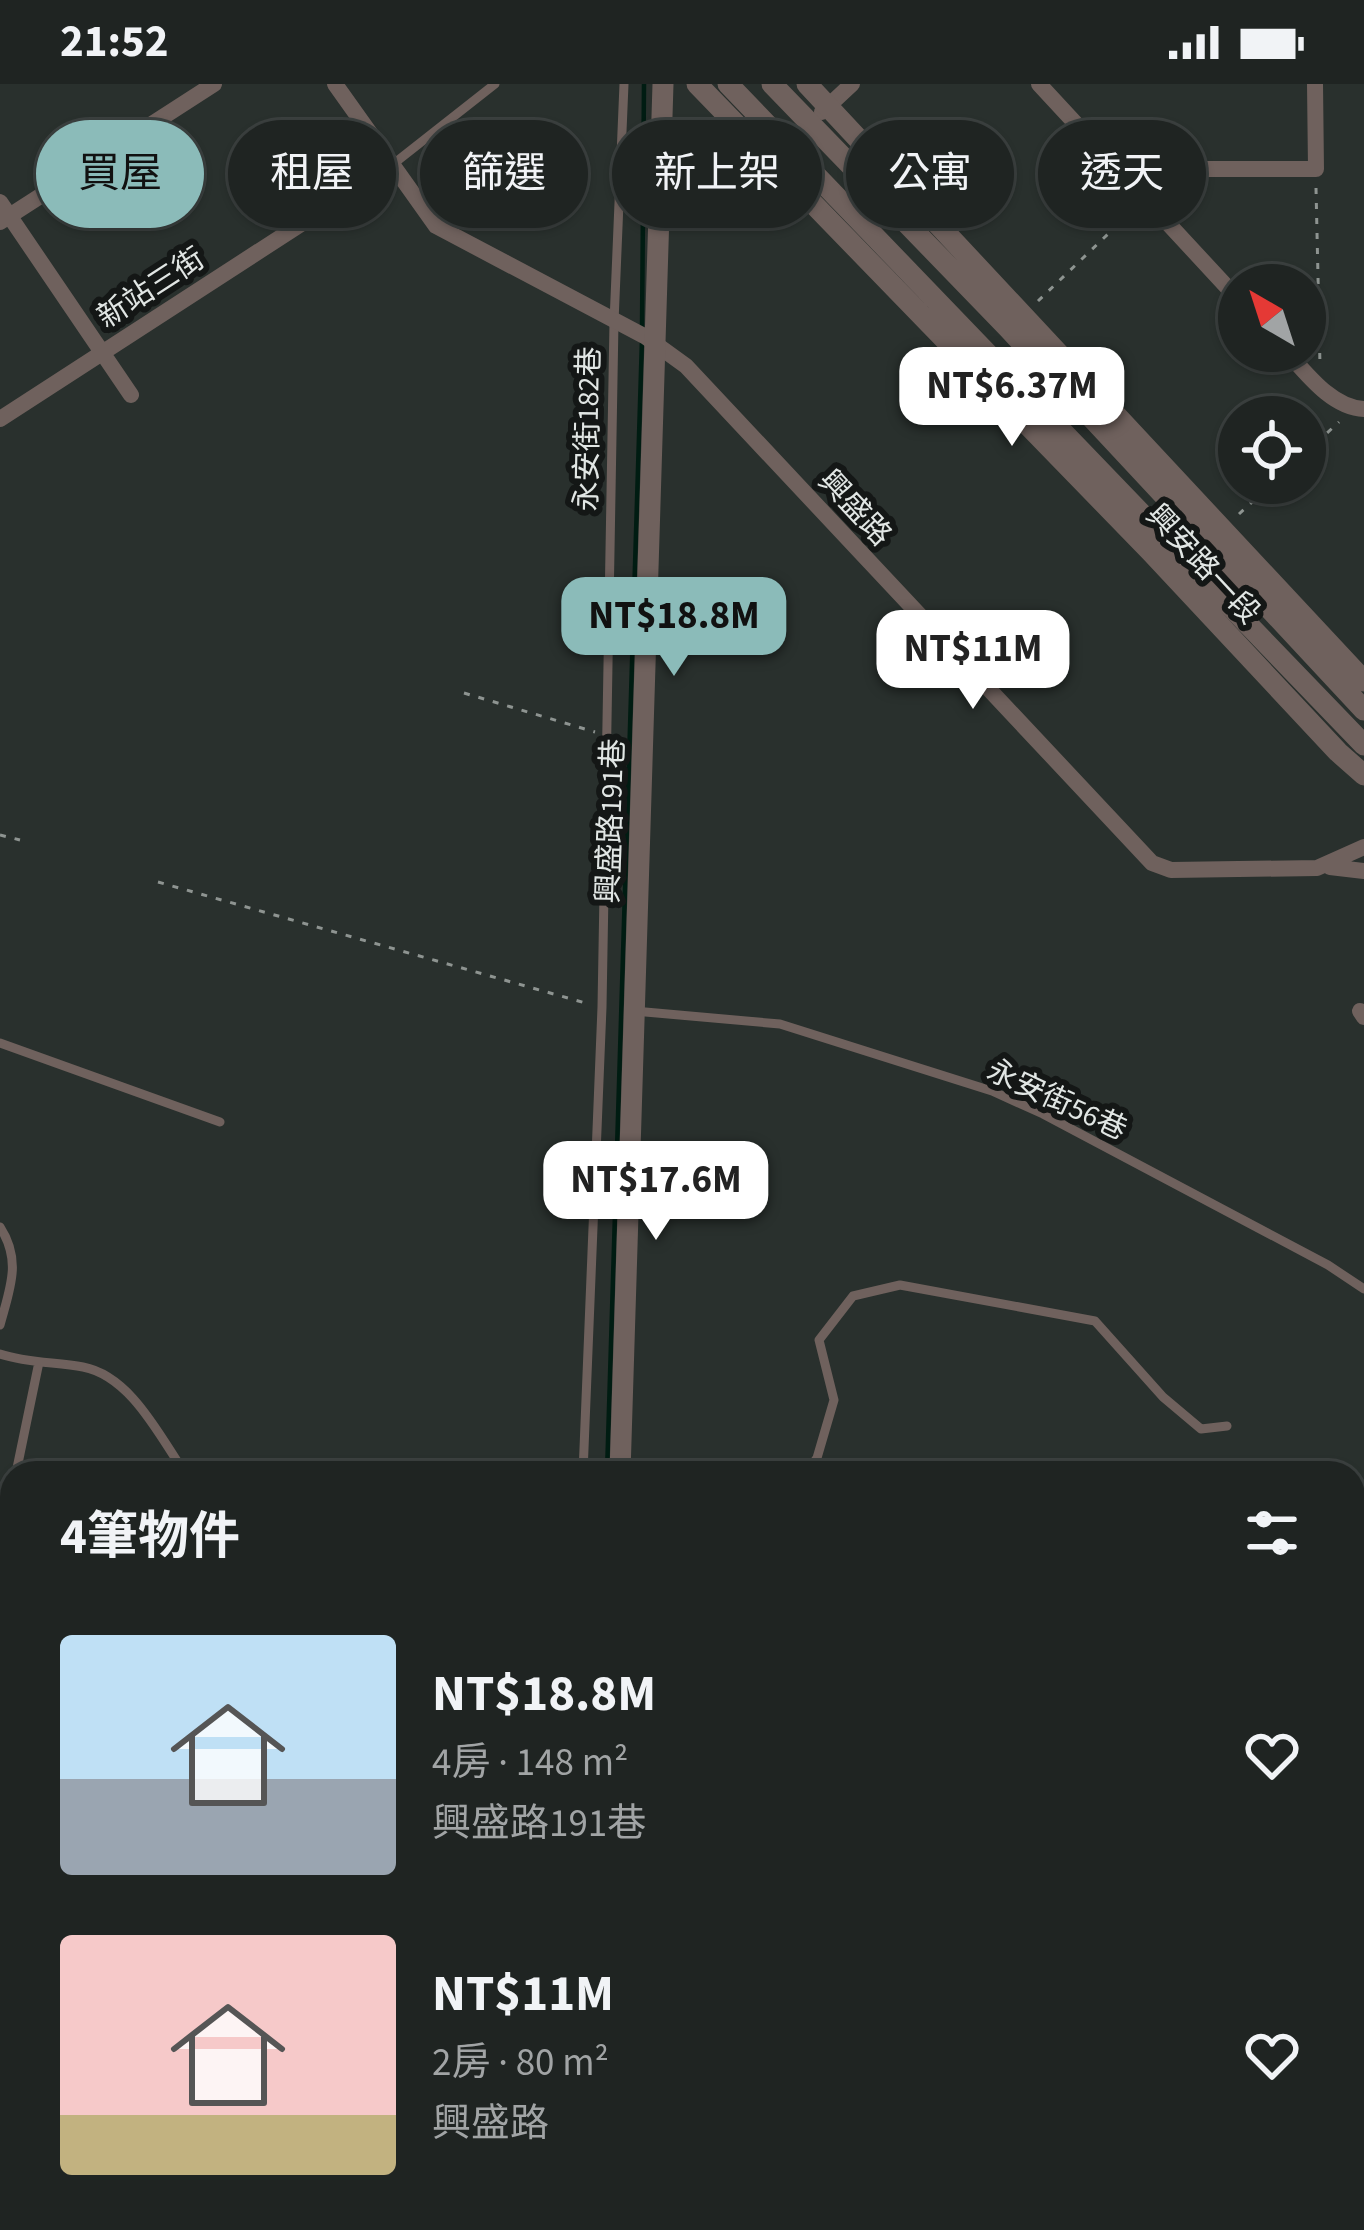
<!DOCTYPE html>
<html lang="zh-TW">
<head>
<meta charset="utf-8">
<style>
  :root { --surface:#1f2422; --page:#272c2a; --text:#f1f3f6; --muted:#a1a4a5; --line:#3c4140; --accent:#8bbbb9 }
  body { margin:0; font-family:"Source Sans 3","Noto Sans TC",sans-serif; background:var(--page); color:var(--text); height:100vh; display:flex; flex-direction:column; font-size:45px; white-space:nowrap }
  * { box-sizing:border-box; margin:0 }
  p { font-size:39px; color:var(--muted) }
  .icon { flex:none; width:66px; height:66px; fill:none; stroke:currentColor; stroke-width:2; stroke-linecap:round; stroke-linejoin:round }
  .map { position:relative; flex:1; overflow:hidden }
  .details { position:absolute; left:0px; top:1377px; width:1365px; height:771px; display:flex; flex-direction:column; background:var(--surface); border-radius:36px 36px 0 0; box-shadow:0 3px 9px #0004,0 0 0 3px var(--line) }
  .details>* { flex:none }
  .guide { position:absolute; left:36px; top:36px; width:1293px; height:108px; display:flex; gap:24px }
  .needle { width:78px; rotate:321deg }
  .controls { position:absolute; left:1218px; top:180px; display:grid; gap:24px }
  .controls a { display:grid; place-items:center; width:108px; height:108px; border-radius:50%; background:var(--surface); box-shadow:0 3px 9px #0004,0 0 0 3px var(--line); font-size:60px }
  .price { position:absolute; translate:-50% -102px; padding:0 27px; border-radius:24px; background:#fff; color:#222; font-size:39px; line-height:78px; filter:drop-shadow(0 3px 6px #0008) }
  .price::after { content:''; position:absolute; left:50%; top:72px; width:36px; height:27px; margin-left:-18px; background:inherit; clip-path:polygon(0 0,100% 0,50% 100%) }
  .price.current { background:var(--accent); color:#111 }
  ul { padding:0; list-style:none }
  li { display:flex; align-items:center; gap:36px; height:300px; padding:0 60px }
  li span { display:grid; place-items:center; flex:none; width:336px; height:240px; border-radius:12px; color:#555 }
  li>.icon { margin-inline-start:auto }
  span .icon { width:144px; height:144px; fill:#fffc; stroke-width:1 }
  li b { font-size:51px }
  h2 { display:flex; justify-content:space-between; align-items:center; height:144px; padding:0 60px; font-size:51px }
  .tag { padding:0 42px; border-radius:54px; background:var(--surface); box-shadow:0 3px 9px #0004,0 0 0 3px var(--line); font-size:42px; line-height:108px }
  .tag.current { background:var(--accent); color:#111 }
  .status { display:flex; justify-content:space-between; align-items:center; height:84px; padding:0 60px; background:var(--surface); direction:ltr }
  .status svg { height:33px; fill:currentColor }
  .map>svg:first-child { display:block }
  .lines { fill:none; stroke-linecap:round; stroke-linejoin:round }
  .stream { stroke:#001c12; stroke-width:4.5 }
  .path { stroke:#8e9491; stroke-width:3; stroke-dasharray:6 9; stroke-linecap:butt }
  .service { stroke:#6f615d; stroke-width:9 }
  .minor { stroke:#6f615d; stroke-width:16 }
  .tertiary { stroke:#6f615d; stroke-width:21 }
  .labels { text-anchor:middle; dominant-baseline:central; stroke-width:12; stroke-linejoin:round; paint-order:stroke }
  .street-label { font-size:30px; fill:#e1e6e4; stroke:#141716 }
</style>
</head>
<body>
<div class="status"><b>21:52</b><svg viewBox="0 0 49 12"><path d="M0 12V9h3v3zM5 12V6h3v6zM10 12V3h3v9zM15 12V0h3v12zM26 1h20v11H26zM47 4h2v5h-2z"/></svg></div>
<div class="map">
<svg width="1364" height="2146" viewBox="0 0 1364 2146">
  <rect width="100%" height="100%" fill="#29302d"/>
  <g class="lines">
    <path class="stream" d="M 642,244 L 644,0
      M 607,1389 L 642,255"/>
    <path class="path" d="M 1316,104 L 1320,281
      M 1038,217 L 1131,128
      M 1305,369 L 1339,338
      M 1239,430 L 1273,399
      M 464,609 L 595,648
      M 0,751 L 20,756
      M 158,798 L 589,920"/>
    <path class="service" d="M 392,81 L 495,0
      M 634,927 L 780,940 L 992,1007 L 1043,1030 L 1328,1181 L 1364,1205
      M 0,959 L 220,1038
      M 0,1143 C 22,1177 10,1204 0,1241
      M 0,1270 C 27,1279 56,1278 83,1283 C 131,1292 160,1353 185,1389
      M 16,1389 L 39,1278
      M 583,1389 L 602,923 L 614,238 L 624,0
      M 806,1389 L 817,1374 L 834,1316 L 819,1256 L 853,1212 L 900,1201 L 1095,1237 L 1163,1313 L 1201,1345 L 1227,1342
      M 0,1465 L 12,1408
      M 1360,1925 L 1364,2053
      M 0,2049 L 12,2051
      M 120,2146 L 121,2136
      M 555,2146 L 555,2136"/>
    <path class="minor" d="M 335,0 L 436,142 L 646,253 L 686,282 L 1152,779 L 1171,786 L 1317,784 L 1364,763
      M 1039,0 L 1239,216
      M 822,28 L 852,0
      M 1118,85 L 1316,85 L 1315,0
      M 0,118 L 131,311
      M 0,138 L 214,0
      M 1286,267 C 1306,289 1332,324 1364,325
      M 0,335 L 392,81
      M 1330,783 L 1364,787
      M 1360,927 L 1364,933
      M 1353,1972 L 1364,1971
      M 1353,2129 L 1364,2129
      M 387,2136 L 387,2146
      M 1003,2146 L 1235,2136"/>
    <path class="tertiary" d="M 697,0 L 1151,468 L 1338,668 L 1364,691
      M 728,0 L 1364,661
      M 772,0 L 1008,244 L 1364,626
      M 807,0 L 1364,597
      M 620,1389 L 663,0
      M 595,2146 L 595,2136"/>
  </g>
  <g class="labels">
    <g class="street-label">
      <text transform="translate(151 204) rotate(-33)">新站三街</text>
      <text transform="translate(588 345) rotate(-89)">永安街182巷</text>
      <text transform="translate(855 424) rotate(47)">興盛路</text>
      <text transform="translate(1203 480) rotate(47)">興安路一段</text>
      <text transform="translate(611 737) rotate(-88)">興盛路191巷</text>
      <text transform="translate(1057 1016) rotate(25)">永安街56巷</text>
    </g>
  </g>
</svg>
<div class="controls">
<a><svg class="needle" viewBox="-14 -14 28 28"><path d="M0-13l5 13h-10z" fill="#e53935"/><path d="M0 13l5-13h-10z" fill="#a1a4a5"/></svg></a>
<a><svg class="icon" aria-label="locate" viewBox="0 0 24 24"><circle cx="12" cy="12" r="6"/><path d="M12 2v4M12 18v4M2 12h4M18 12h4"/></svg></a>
</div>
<b class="price" style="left:1012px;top:365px">NT$6.37M</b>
<b class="price current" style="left:674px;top:595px">NT$18.8M</b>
<b class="price" style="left:973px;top:628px">NT$11M</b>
<b class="price" style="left:656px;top:1159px">NT$17.6M</b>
<div class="guide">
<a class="tag current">買屋</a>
<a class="tag">租屋</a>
<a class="tag">篩選</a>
<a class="tag">新上架</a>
<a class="tag">公寓</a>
<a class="tag">透天</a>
</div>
<section class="details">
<h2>4筆物件<svg class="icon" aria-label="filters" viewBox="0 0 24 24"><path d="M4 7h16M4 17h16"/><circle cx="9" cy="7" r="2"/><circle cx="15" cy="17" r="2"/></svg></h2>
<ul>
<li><span style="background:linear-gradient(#bfe0f5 60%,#9aa5b1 0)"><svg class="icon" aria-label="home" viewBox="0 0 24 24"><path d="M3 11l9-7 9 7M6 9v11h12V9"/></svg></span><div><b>NT$18.8M</b><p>4房 · 148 m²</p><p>興盛路191巷</p></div><svg class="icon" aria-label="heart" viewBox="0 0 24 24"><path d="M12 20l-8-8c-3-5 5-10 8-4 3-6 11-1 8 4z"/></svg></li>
<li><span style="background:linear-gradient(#f6c9c9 75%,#c2b280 0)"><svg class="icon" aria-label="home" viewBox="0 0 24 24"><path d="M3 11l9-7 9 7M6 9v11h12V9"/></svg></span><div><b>NT$11M</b><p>2房 · 80 m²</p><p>興盛路</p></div><svg class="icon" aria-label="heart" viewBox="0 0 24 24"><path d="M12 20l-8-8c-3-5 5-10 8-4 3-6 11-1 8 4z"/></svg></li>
</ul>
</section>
</div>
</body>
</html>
